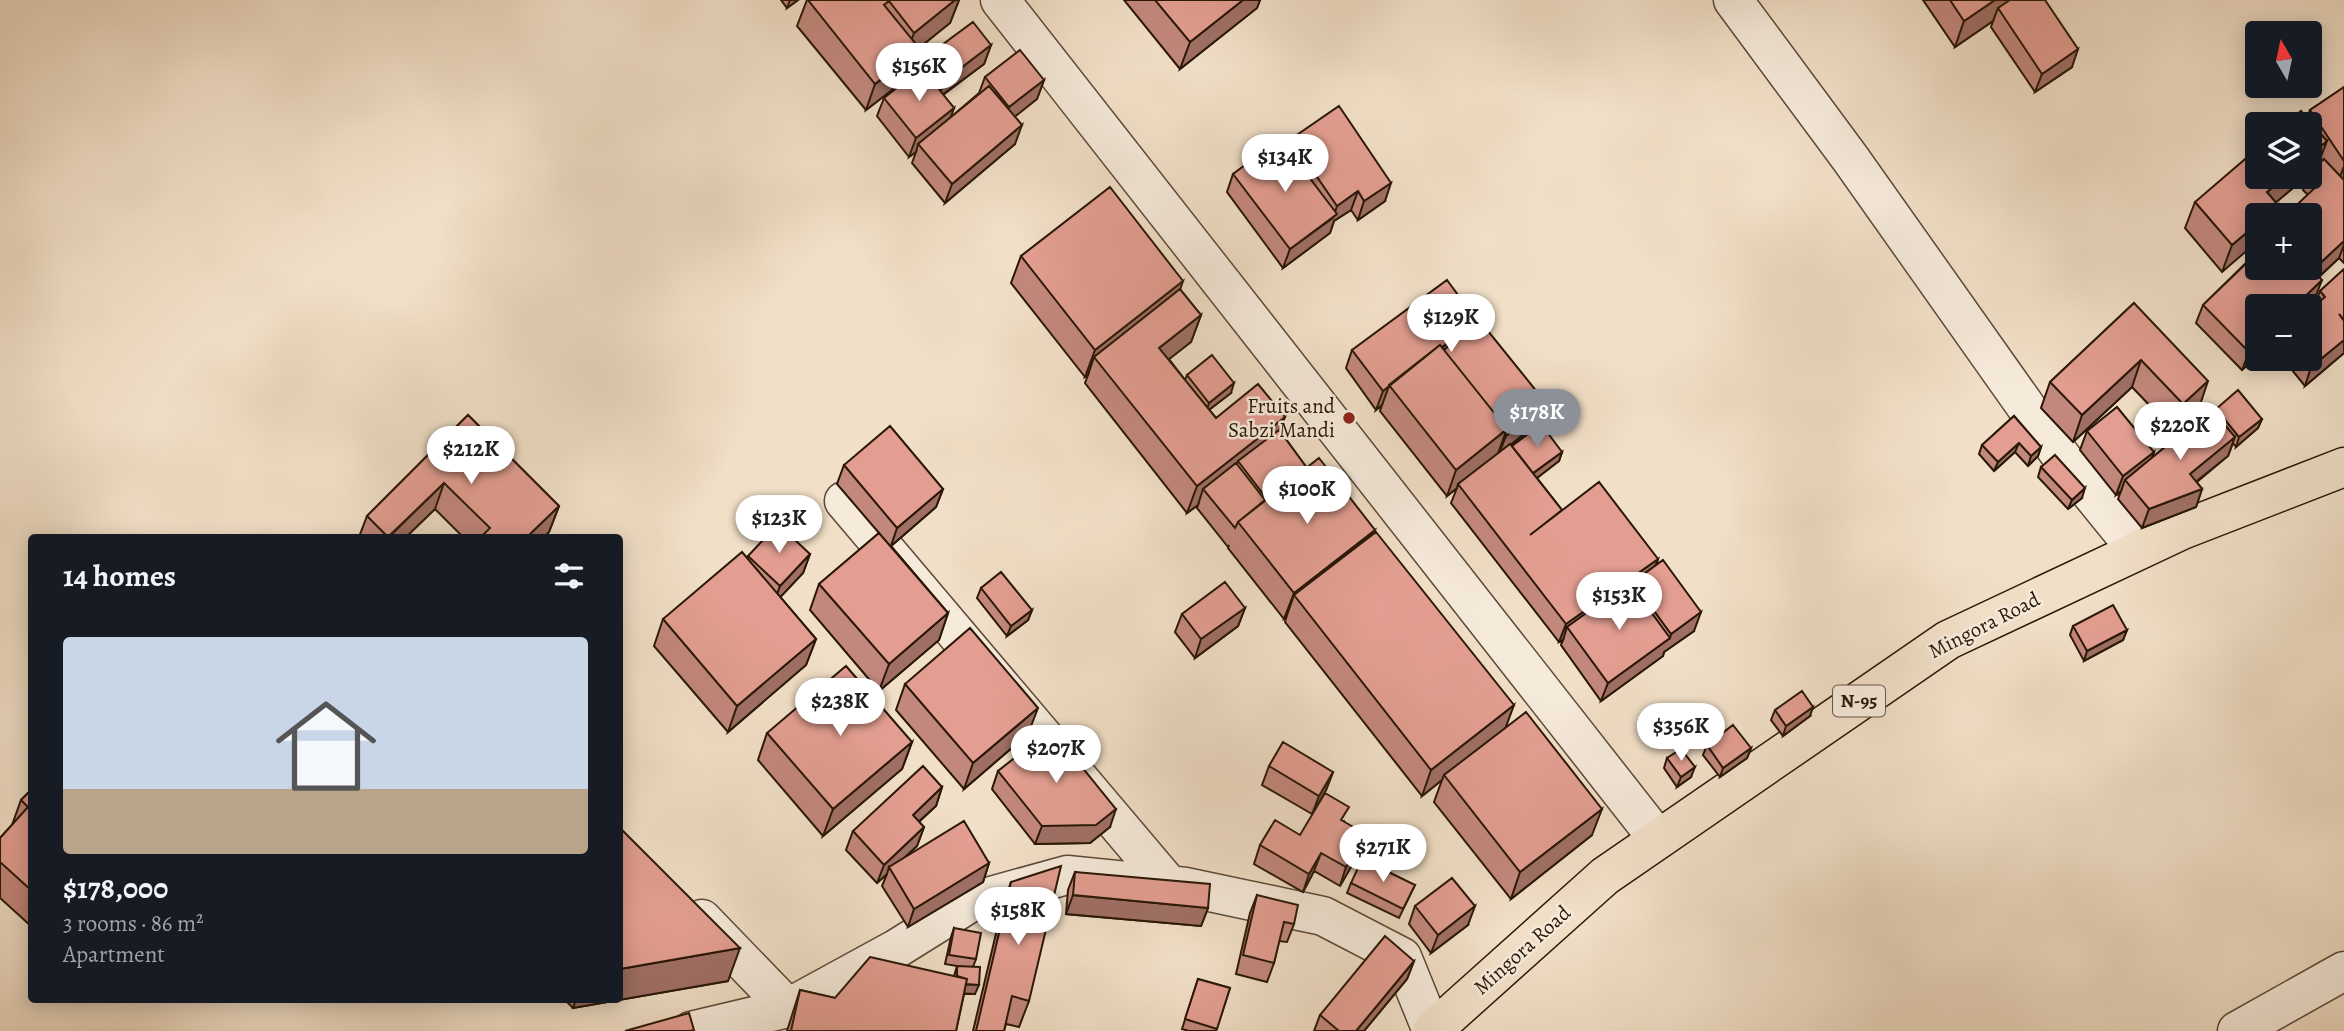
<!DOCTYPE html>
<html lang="en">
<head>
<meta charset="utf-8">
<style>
  :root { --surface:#171b24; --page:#20242c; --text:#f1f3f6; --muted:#9ea1a6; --accent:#8c9099 }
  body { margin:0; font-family:Alegreya,serif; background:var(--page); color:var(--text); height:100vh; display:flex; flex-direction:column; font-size:26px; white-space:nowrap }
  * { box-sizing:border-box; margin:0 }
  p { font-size:23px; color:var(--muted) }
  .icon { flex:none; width:38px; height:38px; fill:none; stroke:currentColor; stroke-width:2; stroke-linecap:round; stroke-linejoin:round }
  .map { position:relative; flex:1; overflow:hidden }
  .panel { position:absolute; left:28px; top:534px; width:595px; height:469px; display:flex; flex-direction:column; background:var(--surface); border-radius:7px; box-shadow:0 4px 18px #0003 }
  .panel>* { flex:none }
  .needle { width:46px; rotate:351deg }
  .buttons { position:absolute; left:2245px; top:21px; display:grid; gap:14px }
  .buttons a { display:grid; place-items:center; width:77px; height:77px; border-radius:7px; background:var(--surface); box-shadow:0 4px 18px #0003; font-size:35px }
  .price { position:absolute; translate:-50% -60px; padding:0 16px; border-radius:24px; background:#fff; color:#222; font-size:23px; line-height:46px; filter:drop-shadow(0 2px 4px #0008) }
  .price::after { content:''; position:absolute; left:50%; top:42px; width:21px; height:16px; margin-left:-10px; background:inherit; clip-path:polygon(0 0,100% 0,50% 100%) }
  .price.selected { background:var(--accent); color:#fff }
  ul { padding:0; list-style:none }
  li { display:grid; align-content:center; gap:14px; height:371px; padding:0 35px }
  li span { display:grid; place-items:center; height:217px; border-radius:7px; color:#555 }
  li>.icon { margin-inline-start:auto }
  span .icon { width:126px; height:126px; fill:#fffc; stroke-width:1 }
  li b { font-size:30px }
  h2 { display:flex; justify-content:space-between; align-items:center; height:84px; padding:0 35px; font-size:30px }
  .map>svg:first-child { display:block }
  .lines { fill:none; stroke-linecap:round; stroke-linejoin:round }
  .minor-casing { stroke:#5b4937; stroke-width:41 }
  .highway-casing { stroke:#291707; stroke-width:41 }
  .minor { stroke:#f6eadb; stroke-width:38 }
  .highway { stroke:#f1dfc7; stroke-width:38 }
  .wall { fill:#c3887d; stroke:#291707; stroke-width:2 }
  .shaded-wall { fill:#9f6f66; stroke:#291707; stroke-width:2 }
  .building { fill:#e39e91; stroke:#291707; stroke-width:2 }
  .poi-dot { fill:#8f2418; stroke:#f6eadb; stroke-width:2.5 }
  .labels { text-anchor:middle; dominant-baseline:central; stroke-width:5; stroke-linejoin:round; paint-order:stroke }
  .shield { fill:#f6eadb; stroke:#665647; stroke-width:2 }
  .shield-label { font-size:19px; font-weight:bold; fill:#291707 }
  .poi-label { font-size:21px; fill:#291707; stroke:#f6eadb; text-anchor:end }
  .street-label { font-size:21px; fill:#291707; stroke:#f6eadb }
</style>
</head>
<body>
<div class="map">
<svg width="2344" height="1031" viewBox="0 0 2344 1031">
  <rect width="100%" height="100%" fill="#f1dfc7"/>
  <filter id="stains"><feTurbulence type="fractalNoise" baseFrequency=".00286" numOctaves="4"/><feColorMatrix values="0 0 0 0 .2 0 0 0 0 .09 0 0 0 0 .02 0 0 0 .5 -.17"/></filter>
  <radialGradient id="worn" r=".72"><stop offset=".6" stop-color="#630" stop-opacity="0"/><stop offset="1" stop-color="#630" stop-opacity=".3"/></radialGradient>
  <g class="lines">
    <defs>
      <path id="minor" d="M 1000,0 L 1658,839
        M 1733,0 L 1850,158 L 2063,459 L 2137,550
        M 844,501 L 1169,885
        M 702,919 L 788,1008
        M 691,1031 L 788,1008 L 896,949 L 973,901 L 1067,875 L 1186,887 L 1323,916 L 1402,957 L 1432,1031
        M 2237,1031 L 2344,971"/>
      <path id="highway" d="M 1432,1031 L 1605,876 L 1948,640 L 2182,530 L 2344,467"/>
    </defs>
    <use href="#minor" class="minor-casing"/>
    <use href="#highway" class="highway-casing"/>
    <use href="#minor" class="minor"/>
    <use href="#highway" class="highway"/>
  </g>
  <path class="wall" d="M 781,0 L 798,0 L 787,8 Z
    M 807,0 L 959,0 L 950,23 L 919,48 L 920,49 L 910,76 L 866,110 L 797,26 Z
    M 1124,0 L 1260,0 L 1257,8 L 1180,69 Z
    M 1923,0 L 2045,0 L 2072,67 L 2035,92 L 1991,27 L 1993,21 L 1955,47 Z
    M 991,45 L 984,64 L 943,95 L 954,108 L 950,118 L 979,93 L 985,77 L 1044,80 L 1037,99 L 1015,116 L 1015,144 L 945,203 L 912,163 L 916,152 L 909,157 L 877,116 L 884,98 L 922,69 L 927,56 Z
    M 2344,88 L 2344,178 L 2343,179 L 2344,180 L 2344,263 L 2339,258 L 2319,277 L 2315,298 L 2242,370 L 2196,323 L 2203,305 L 2252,257 L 2258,243 L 2258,268 L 2310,268 L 2310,215 L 2308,195 L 2303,190 L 2308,177 L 2310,177 L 2310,124 L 2307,118 L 2310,110 Z
    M 1291,139 L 1385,201 L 1358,220 L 1351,210 L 1334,221 L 1330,233 L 1283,268 L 1227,192 L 1233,174 L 1288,149 Z
    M 2306,177 L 2276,202 L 2222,272 L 2185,228 L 2195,202 Z
    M 1021,256 L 1180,290 L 1201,315 L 1191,342 L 1169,359 L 1185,380 L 1187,375 L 1231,393 L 1209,410 L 1216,418 L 1280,431 L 1307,468 L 1375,530 L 1374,534 L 1506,727 L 1592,835 L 1511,899 L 1434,802 L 1442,780 L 1422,796 L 1285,622 L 1286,618 L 1284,619 L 1228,548 L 1229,545 L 1228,547 L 1197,508 L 1198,505 L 1187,513 L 1085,383 L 1088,375 L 1085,377 L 1011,283 Z
    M 2344,269 L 2344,353 L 2305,386 L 2283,359 L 2310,359 L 2314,307 L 2320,291 Z
    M 2134,303 L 2199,408 L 2174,431 L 2132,387 L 2073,442 L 2041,408 L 2050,382 Z
    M 1352,350 L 1539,422 L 1511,445 L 1562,452 L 1559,461 L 1537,478 L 1562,510 L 1658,559 L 1656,566 L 1694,631 L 1664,652 L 1663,656 L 1601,701 L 1561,645 L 1563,640 L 1559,642 L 1451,503 L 1457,488 L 1447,496 L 1380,411 L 1382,405 L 1376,410 L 1346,368 Z
    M 2216,409 L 2262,419 L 2258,428 L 2236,447 L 2233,443 L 2228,456 L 2197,482 L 2202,489 L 2196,507 L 2142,528 L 2118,499 L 2121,491 L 2116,495 L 2080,450 L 2087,431 L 2154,452 L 2152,458 L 2214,413 Z
    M 468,415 L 559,506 L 549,532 L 544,537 L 463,537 L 435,509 L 406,537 L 359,537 L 367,516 Z
    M 2014,416 L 2041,447 L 2038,456 L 2028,466 L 2015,452 L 1994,471 L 1979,454 L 1982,445 Z
    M 844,465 L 943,489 L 936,507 L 891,546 L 948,613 L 939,640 L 879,691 L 810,610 L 819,584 L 879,533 L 837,484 Z
    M 2041,467 L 2082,498 L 2068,509 L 2038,477 Z
    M 810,554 L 803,573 L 780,597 L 816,639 L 806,665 L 728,732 L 654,646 L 663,619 L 747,558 L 748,556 Z
    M 981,588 L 1032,610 L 1028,620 L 1007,636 L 977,598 Z
    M 1245,608 L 1238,626 L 1195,658 L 1175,632 L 1182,614 Z
    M 2073,626 L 2127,630 L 2123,640 L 2084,661 L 2070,635 Z
    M 905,684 L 1028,734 L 964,789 L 896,710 Z
    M 1775,710 L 1810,716 L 1783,736 L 1771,720 Z
    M 767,733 L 912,742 L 902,769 L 823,836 L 758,760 Z
    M 1707,745 L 1751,748 L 1747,758 L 1720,777 L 1703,755 Z
    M 1667,758 L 1691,777 L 1677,787 L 1664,768 Z
    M 1269,766 L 1333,772 L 1326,790 L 1312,814 L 1262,785 Z
    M 998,771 L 1110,827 L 1090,843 L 1035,844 L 992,789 Z
    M 942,787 L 936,806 L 919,822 L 924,827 L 917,846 L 903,859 L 989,863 L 983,882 L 908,927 L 882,886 L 887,874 L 877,883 L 846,850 L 853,831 Z
    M 32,789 L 32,927 L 0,898 L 0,838 L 12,825 L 21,800 Z
    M 1344,821 L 1359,853 L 1340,886 L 1314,871 L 1303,892 L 1254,864 L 1260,845 L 1300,835 Z
    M 1075,872 L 1208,908 L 1201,926 L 1066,914 L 1068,890 Z
    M 1011,882 L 1029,1001 L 1019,1027 L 1006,1024 L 1004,1031 L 973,1031 L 1002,908 Z
    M 1351,883 L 1415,885 L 1399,918 L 1347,893 Z
    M 1257,895 L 1294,924 L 1287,942 L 1279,941 L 1274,963 L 1267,982 L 1236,974 L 1250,913 Z
    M 1415,906 L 1468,925 L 1431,953 L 1409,924 Z
    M 954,928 L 976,959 L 973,967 L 975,994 L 964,994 L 956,1031 L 787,1031 L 800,990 L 835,998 L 954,976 L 957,966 L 945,964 L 951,937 Z
    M 1414,961 L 1407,979 L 1364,1031 L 1314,1031 L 1320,1015 Z
    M 1198,979 L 1230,988 L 1216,1031 L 1189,1031 L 1182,1029 Z
    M 728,981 L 573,1008 L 564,999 L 620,999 Z"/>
  <path class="shaded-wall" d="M 790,0 L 798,0 L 787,8 Z
    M 955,0 L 959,0 L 950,23 L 905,59 L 914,33 Z
    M 1243,0 L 1260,0 L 1257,8 L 1180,69 L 1190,42 Z
    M 1995,0 L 2024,0 L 1998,8 L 1993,21 L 1955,47 L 1964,21 Z
    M 991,45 L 984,64 L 938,98 L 945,80 Z
    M 920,49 L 910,76 L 866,110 L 875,84 Z
    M 2078,49 L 2072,67 L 2035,92 L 2042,74 Z
    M 1044,80 L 1037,99 L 1003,126 L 1009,107 Z
    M 954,108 L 947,127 L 918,144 L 916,152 L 909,157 L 916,138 Z
    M 1022,125 L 1015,144 L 945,203 L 952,184 Z
    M 2327,141 L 2317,167 L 2310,172 L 2310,155 Z
    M 2344,166 L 2344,178 L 2338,182 Z
    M 2285,177 L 2306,177 L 2261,215 L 2267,192 Z
    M 1391,183 L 1385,201 L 1358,220 L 1364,201 Z
    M 1358,191 L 1351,210 L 1334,221 L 1330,233 L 1283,268 L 1290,249 L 1333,218 L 1337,206 Z
    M 2278,205 L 2275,215 L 2266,215 Z
    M 2258,223 L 2258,241 L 2222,272 L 2232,245 Z
    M 2344,241 L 2344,245 L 2339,258 L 2309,286 L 2316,267 Z
    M 2280,268 L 2291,268 L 2273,285 Z
    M 2322,280 L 2315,298 L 2307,306 L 2295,306 Z
    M 1183,281 L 1174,308 L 1094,357 L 1088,375 L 1085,377 L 1095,350 Z
    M 1201,315 L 1191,342 L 1150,374 L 1159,348 Z
    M 1474,324 L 1444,360 L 1390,386 Z
    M 2344,340 L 2344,353 L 2305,386 L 2311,367 Z
    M 2258,343 L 2258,355 L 2242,370 L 2249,352 Z
    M 2141,360 L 2132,387 L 2073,442 L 2082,415 Z
    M 2208,381 L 2199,408 L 2174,431 L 2183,404 Z
    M 1234,383 L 1231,393 L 1206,412 L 1209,403 Z
    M 1389,386 L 1382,405 L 1376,410 L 1383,391 Z
    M 1546,403 L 1539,422 L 1499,454 L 1506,436 Z
    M 1285,417 L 1275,444 L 1238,461 L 1232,478 L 1203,489 L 1198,505 L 1187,513 L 1197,486 Z
    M 2262,419 L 2258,428 L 2236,447 L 2239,437 Z
    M 1507,429 L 1497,456 L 1458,484 L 1457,488 L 1447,496 L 1456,470 Z
    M 2235,437 L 2228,456 L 2183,492 L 2190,474 Z
    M 2019,443 L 2015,452 L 1994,471 L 1998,462 Z
    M 2041,447 L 2038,456 L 2028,466 L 2031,456 Z
    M 1562,452 L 1559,461 L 1524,488 L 1527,478 Z
    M 2154,452 L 2147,471 L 2125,480 L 2121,491 L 2116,495 L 2123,476 Z
    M 444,483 L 435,509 L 406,537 L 389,537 Z
    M 2085,488 L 2082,498 L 2068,509 L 2072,500 Z
    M 943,489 L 936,507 L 891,546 L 897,528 Z
    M 2202,489 L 2196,507 L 2142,528 L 2149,509 Z
    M 559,506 L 549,532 L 544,537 L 527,537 Z
    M 1375,530 L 1366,556 L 1294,595 L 1286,618 L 1284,619 L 1294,593 Z
    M 810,554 L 803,573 L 773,605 L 780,586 Z
    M 1658,559 L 1651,577 L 1633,582 L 1629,593 L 1567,627 L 1563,640 L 1559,642 L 1566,624 Z
    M 1245,608 L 1238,626 L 1195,658 L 1201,639 Z
    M 1032,610 L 1028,620 L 1007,636 L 1011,626 Z
    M 1701,612 L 1694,631 L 1664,652 L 1663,656 L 1601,701 L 1608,683 L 1670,638 L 1671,634 Z
    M 948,613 L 939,640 L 879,691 L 889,664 Z
    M 2127,630 L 2123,640 L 2084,661 L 2087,651 Z
    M 816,639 L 806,665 L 728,732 L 737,706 Z
    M 1514,705 L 1504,732 L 1444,775 L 1442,780 L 1422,796 L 1431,770 Z
    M 1813,707 L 1810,716 L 1783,736 L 1786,726 Z
    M 1038,708 L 1028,734 L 964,789 L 973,763 Z
    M 912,742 L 902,769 L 823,836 L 833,809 Z
    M 1751,748 L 1747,758 L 1720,777 L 1723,768 Z
    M 1695,767 L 1691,777 L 1677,787 L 1681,777 Z
    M 1333,772 L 1326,790 L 1312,814 L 1319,796 Z
    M 942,787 L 936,806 L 906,833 L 913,815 Z
    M 1116,809 L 1110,827 L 1090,843 L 1035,844 L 1042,826 Z
    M 1602,809 L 1592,835 L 1511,899 L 1520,872 Z
    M 924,827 L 917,846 L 891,870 L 889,867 L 887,874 L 877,883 L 884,865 Z
    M 1366,834 L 1359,853 L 1340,886 L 1346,867 Z
    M 1321,853 L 1314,871 L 1303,892 L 1309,874 Z
    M 989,863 L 983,882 L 908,927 L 914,909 Z
    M 1073,895 L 1208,908 L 1201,926 L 1066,914 Z
    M 1475,906 L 1468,925 L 1431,953 L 1438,935 Z
    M 740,948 L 728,981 L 573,1008 L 576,999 L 620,999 L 620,969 Z
    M 1414,961 L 1407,979 L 1364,1031 L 1356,1031 Z
    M 956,984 L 979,985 L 975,994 L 953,993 Z"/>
  <path class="building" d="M 808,0 L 955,0 L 914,33 L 889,1 L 884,5 L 920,49 L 875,84 Z
    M 1155,0 L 1243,0 L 1190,42 Z
    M 1950,0 L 1995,0 L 1964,21 Z
    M 2010,0 L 2045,0 L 2078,49 L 2042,74 L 1998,8 Z
    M 973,22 L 991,45 L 945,80 L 927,56 Z
    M 1020,50 L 1044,80 L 1009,107 L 985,77 Z
    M 922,68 L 954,108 L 916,138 L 884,98 Z
    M 989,86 L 1022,125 L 952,184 L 918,144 Z
    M 2344,87 L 2344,161 L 2310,110 Z
    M 1339,106 L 1391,183 L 1364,201 L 1358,191 L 1337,206 L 1291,139 Z
    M 2301,111 L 2327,141 L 2310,155 L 2310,124 L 2285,124 Z
    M 1280,139 L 1337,214 L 1290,249 L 1233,174 Z
    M 2258,148 L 2258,177 L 2285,177 L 2267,192 L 2278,205 L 2266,215 L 2258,215 L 2258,223 L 2232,245 L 2195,202 Z
    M 2324,159 L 2344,180 L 2344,241 L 2316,267 L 2310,261 L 2310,215 L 2286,215 L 2320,183 L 2310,172 Z
    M 1110,187 L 1183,281 L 1095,350 L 1021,256 Z
    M 2258,252 L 2258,268 L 2273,268 L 2280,275 L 2288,268 L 2310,267 L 2322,280 L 2295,306 L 2258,306 L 2258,343 L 2249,352 L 2203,305 Z
    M 2344,269 L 2344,320 L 2339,314 L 2344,321 L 2344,340 L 2311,367 L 2305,359 L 2310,359 L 2310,310 L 2325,297 L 2320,291 Z
    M 1447,280 L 1478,322 L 1480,321 L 1546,403 L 1506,436 L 1505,435 L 1507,429 L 1444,350 L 1474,324 L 1442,347 L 1440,345 L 1383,391 L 1352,350 Z
    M 1180,289 L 1201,315 L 1159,348 L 1216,418 L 1258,384 L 1285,417 L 1197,486 L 1094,357 Z
    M 2134,303 L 2208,381 L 2183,404 L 2141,360 L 2082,415 L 2050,382 Z
    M 1440,345 L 1507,429 L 1456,470 L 1389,385 Z
    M 1212,355 L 1234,383 L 1209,403 L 1187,375 Z
    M 2238,390 L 2262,419 L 2239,437 L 2216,409 Z
    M 2117,407 L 2154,452 L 2123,476 L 2087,431 Z
    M 2211,409 L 2235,437 L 2190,474 L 2202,489 L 2149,509 L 2125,480 Z
    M 468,415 L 559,506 L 527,537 L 481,537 L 490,528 L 444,483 L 388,537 L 367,516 Z
    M 2014,416 L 2041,447 L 2031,456 L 2019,443 L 1998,462 L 1982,445 Z
    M 1541,424 L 1562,452 L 1533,473 L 1512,446 Z
    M 890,426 L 943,489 L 897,528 L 844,465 Z
    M 1279,430 L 1307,468 L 1267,499 L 1238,461 Z
    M 1510,444 L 1562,510 L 1530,535 L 1599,482 L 1658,559 L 1566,624 L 1458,484 Z
    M 2055,455 L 2085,488 L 2072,500 L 2041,467 Z
    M 1319,458 L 1375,530 L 1294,593 L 1238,522 Z
    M 1236,463 L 1265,500 L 1238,522 L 1235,528 L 1203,489 Z
    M 778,524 L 810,554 L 780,586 L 748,556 Z
    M 1376,532 L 1514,705 L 1431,770 L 1294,595 Z
    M 879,533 L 948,613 L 889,664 L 819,584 Z
    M 742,552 L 816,639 L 737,706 L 663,619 Z
    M 1663,560 L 1701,612 L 1671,634 L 1633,582 Z
    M 1001,572 L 1032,610 L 1011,626 L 981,588 Z
    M 1225,582 L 1245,608 L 1201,639 L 1182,614 Z
    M 1629,582 L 1670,638 L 1608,683 L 1567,627 Z
    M 2113,605 L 2127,630 L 2087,651 L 2073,626 Z
    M 970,628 L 1038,708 L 973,763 L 905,684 Z
    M 846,666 L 912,742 L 833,809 L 767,733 Z
    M 1802,691 L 1813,707 L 1786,726 L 1775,710 Z
    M 1526,712 L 1602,809 L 1520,872 L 1444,775 Z
    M 1733,725 L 1751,748 L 1723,768 L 1707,745 Z
    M 1051,729 L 1116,809 L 1096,825 L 1042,826 L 998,771 Z
    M 1283,742 L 1333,772 L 1319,796 L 1269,766 Z
    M 1681,749 L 1695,767 L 1681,777 L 1667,758 Z
    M 923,766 L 942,787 L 913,815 L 924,827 L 884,865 L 853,831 Z
    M 32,789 L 32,891 L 0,862 L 0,838 L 28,807 L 21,800 Z
    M 1325,793 L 1349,807 L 1341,820 L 1366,834 L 1346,867 L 1321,853 L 1309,874 L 1260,845 L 1275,820 L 1300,835 Z
    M 964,821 L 989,863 L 914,909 L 889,867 Z
    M 620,828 L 740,948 L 620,969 Z
    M 1362,859 L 1415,885 L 1403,909 L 1351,883 Z
    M 1061,866 L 1029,1001 L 1012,996 L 1004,1031 L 976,1031 L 1011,882 Z
    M 1075,872 L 1210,884 L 1208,908 L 1073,895 Z
    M 1452,878 L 1475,906 L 1438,935 L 1415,906 Z
    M 1257,895 L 1298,905 L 1294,924 L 1284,922 L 1274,963 L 1243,955 Z
    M 954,928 L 981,933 L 976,959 L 949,955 Z
    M 1385,936 L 1414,961 L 1356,1031 L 1339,1031 L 1320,1015 Z
    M 870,957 L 967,979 L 956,1031 L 791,1031 L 800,990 L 835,998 Z
    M 957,966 L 980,967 L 979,985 L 966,984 L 967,979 L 957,976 Z
    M 1198,979 L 1230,988 L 1217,1029 L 1185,1019 Z
    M 689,1013 L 694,1030 L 690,1031 L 625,1031 Z"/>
  <circle class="poi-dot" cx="1349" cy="418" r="7"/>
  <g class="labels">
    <rect class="shield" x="1833" y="685.5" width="52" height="31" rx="5"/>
    <g class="shield-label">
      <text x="1859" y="701">N-95</text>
    </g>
    <g class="poi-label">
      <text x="1335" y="406">Fruits and<tspan x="1335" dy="24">Sabzi Mandi</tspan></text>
    </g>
    <g class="street-label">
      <text transform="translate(1984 625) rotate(-27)">Mingora Road</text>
      <text transform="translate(1522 950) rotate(-42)">Mingora Road</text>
    </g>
  </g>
  <rect width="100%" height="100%" filter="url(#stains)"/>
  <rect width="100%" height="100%" fill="url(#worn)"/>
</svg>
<div class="buttons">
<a><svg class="needle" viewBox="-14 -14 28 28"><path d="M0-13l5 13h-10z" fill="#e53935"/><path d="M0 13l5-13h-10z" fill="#9ea1a6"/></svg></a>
<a><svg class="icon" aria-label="layers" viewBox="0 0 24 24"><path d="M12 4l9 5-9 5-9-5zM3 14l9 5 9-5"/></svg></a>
<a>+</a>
<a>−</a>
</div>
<b class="price" style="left:919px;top:103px">$156K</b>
<b class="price" style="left:1285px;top:194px">$134K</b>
<b class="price" style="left:1451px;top:354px">$129K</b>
<b class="price selected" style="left:1537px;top:449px">$178K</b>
<b class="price" style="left:2180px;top:462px">$220K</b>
<b class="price" style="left:471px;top:486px">$212K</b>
<b class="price" style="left:1307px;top:526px">$100K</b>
<b class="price" style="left:779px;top:555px">$123K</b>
<b class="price" style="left:1619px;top:632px">$153K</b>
<b class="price" style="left:840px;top:738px">$238K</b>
<b class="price" style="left:1681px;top:763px">$356K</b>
<b class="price" style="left:1056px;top:785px">$207K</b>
<b class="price" style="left:1383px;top:884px">$271K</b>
<b class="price" style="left:1018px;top:947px">$158K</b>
<section class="panel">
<h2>14 homes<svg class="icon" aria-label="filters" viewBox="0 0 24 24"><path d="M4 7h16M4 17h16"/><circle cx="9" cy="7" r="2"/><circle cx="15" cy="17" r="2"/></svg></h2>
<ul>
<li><span style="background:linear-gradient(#c9d6e8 70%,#b9a48a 0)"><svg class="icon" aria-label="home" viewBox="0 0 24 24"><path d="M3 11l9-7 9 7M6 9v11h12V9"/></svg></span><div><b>$178,000</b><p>3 rooms · 86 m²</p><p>Apartment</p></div></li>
</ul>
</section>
</div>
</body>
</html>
